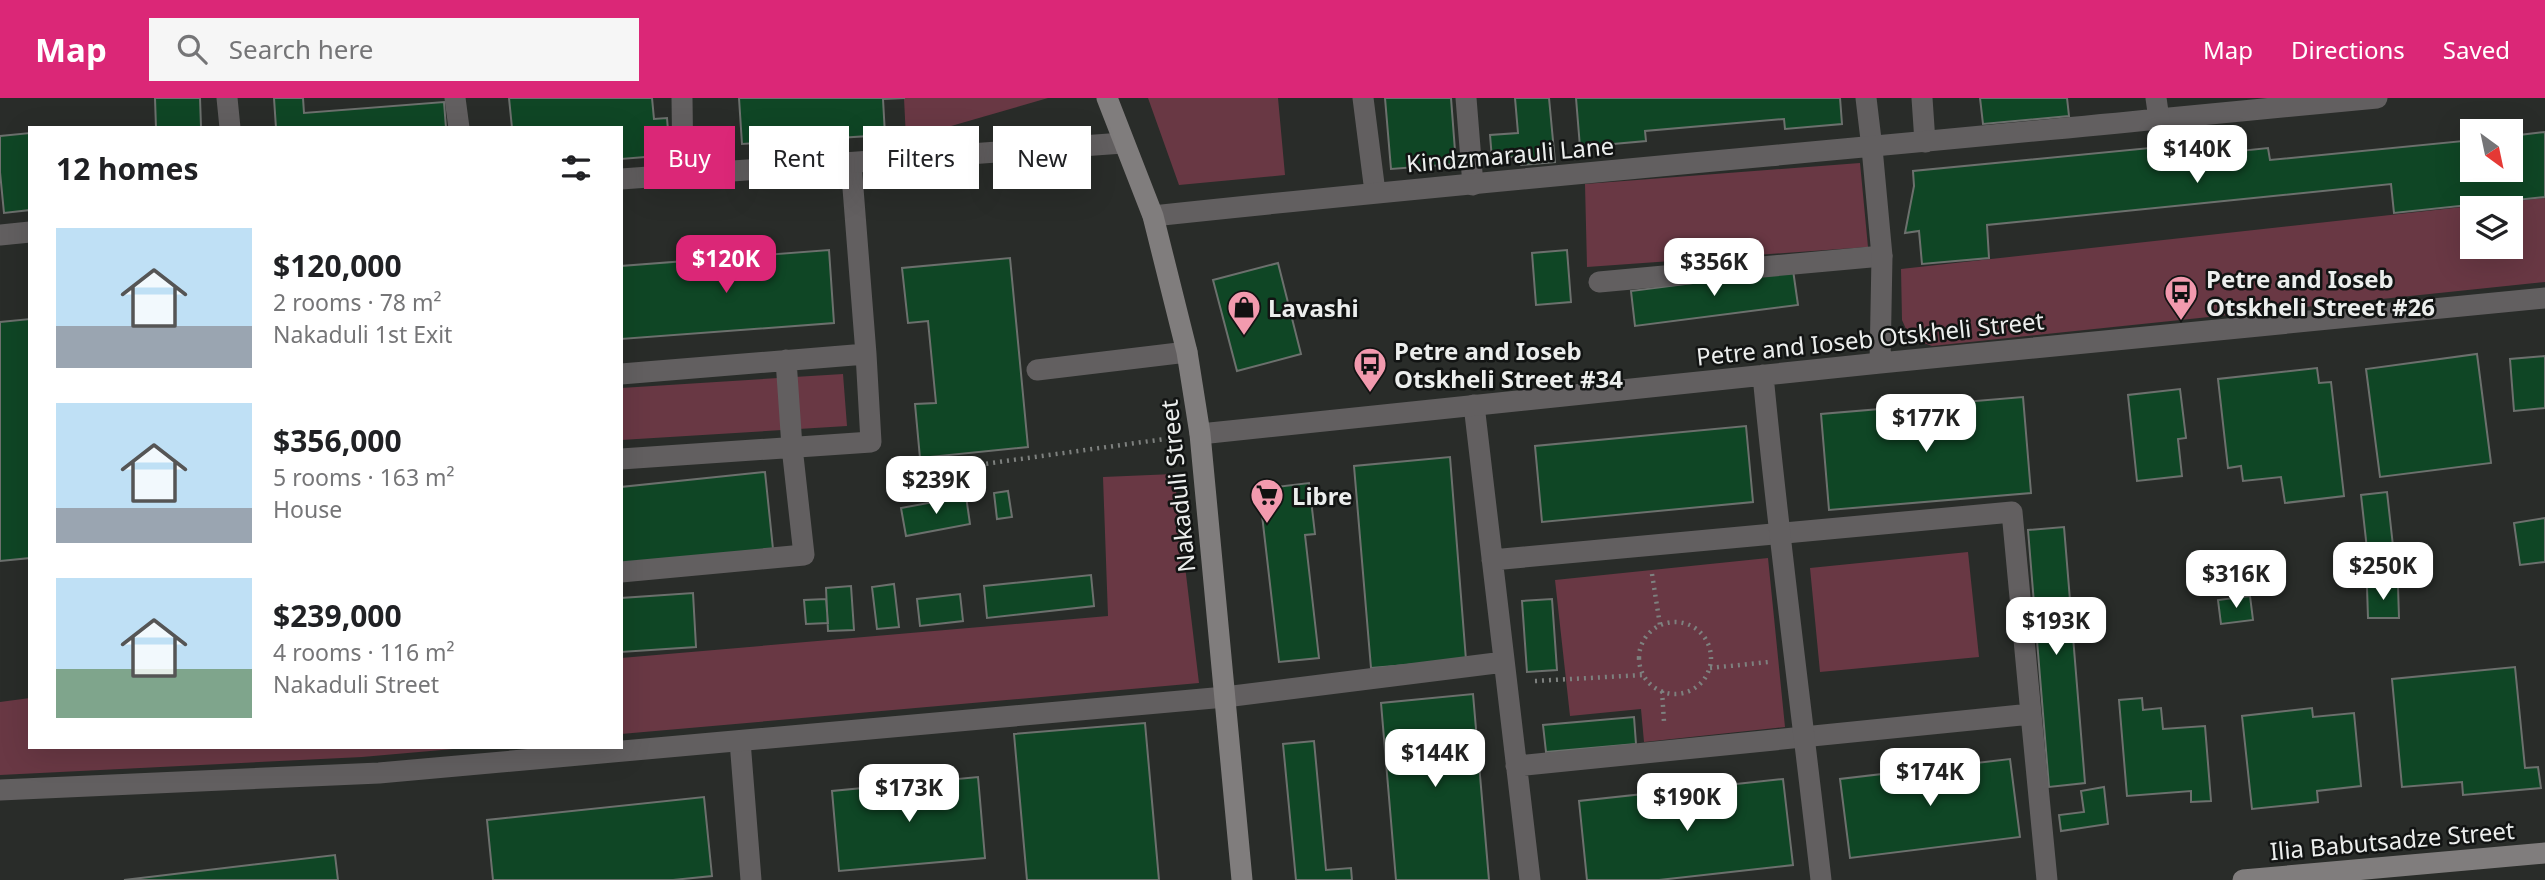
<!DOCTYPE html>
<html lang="en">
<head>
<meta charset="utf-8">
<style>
  :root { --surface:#fff; --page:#f6f6f6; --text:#202124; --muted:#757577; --accent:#db2777 }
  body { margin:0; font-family:"Noto Sans",sans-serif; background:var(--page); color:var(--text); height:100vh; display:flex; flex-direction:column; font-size:26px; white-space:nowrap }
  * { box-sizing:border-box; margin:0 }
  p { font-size:23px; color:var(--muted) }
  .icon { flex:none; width:38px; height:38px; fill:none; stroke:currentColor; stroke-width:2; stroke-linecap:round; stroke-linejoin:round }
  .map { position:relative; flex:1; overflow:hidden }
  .sheet { position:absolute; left:28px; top:28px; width:595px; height:623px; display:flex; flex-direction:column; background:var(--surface); border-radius:0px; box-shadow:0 7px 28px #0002 }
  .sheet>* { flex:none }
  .hud { position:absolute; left:644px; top:28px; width:665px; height:63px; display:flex; gap:14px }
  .needle { width:46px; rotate:147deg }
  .fabs { position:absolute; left:2460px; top:21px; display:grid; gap:14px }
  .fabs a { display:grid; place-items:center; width:63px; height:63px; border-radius:0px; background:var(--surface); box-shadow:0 7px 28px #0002; font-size:35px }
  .price { position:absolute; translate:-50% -60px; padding:0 16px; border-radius:14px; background:#fff; color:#222; font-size:23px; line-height:46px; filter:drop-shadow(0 2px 4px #0008) }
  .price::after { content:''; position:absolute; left:50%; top:42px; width:21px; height:16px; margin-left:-10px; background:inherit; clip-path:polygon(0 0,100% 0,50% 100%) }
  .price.current { background:var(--accent); color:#fff }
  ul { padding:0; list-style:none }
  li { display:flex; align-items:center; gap:21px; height:175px; padding:0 28px }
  li span { display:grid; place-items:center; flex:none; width:196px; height:140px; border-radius:0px; color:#555 }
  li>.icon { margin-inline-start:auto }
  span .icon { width:84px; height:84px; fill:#fffc; stroke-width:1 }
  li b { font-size:30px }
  h2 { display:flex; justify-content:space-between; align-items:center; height:84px; padding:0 28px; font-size:30px }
  .tag { padding:0 24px; border-radius:0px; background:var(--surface); box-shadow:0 7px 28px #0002; font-size:24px; line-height:63px }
  .tag.current { background:var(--accent); color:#fff }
  header { display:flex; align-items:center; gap:42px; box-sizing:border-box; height:98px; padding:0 35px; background:var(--accent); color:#fff }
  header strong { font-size:33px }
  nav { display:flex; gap:38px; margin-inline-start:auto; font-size:24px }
  .search { width:490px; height:63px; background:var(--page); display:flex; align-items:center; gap:18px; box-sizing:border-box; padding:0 24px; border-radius:0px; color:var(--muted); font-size:26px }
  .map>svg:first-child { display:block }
  .green { fill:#693844; fill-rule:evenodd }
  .building { fill:#0f4625; stroke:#6c706d; stroke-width:2 }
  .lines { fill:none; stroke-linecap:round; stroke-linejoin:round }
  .path { stroke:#7e817f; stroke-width:4.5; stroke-dasharray:2 5; stroke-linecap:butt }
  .lane { stroke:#625f60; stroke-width:21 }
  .street { stroke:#625f60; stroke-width:21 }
  .secondary { stroke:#807d7d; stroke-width:21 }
  .labels { text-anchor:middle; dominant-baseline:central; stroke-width:5; stroke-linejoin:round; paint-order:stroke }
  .street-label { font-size:24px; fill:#eceeed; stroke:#121413 }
  .poi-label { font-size:24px; font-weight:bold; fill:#eceeed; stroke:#121413; text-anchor:start }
</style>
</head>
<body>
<header>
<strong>Map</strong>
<div class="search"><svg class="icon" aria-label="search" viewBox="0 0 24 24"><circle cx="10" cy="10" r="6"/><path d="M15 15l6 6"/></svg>Search here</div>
<nav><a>Map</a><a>Directions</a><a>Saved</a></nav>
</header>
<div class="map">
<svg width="2545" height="782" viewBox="0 0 2545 782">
  <rect width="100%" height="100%" fill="#292c29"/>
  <path class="green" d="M 904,0 L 1048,0 L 906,41 Z
    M 1148,0 L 1278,0 L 1285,77 L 1179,87 Z
    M 1860,65 L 1868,149 L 1587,169 L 1585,86 Z
    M 2545,100 L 2545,184 L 1932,248 L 1910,240 L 1902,222 L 1901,171 ZM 2473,110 L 2511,110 L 2511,149 L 2473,149 Z
    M 843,276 L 847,328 L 621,342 L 621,290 Z
    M 1174,376 L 1199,585 L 621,636 L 621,560 L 1108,518 L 1103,379 Z
    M 1968,454 L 1979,559 L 1820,574 L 1810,470 Z
    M 1768,460 L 1785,629 L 1644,644 L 1641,611 L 1570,618 L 1555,482 Z
    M 30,600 L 30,649 L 476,649 L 362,659 L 0,677 L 0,604 Z"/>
  <path class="building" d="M 155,0 L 200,0 L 201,29 L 156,30 Z
    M 274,0 L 303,0 L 304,15 L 444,4 L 446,30 L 276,30 Z
    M 509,0 L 652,0 L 654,21 L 667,20 L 670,57 L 621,61 L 621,30 L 510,30 L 512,30 Z
    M 739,0 L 905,0 L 883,1 L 885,37 L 742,46 Z
    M 1385,0 L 1451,0 L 1456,66 L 1391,71 Z
    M 1515,0 L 1549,0 L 1555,64 L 1521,67 L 1520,58 L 1492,61 L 1490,37 L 1518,35 Z
    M 1576,0 L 1840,0 L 1842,26 L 1785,31 L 1784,21 L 1645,33 L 1646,43 L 1580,49 Z
    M 1980,0 L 2067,0 L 2069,18 L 1983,26 Z
    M 2545,34 L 2545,99 L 2394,115 L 2391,86 L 1987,127 L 1989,160 L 1922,166 L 1919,133 L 1905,135 L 1914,88 L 1913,73 L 2201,45 L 2202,57 L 2268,50 L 2270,62 L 2473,42 L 2473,72 L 2511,72 L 2511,38 Z
    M 30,35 L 30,112 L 4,115 L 0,74 L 0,38 Z
    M 829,152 L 834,225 L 621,241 L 621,168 Z
    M 1567,152 L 1571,204 L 1536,207 L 1532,155 Z
    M 1010,160 L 1028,349 L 920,360 L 915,306 L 936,305 L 928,223 L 908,225 L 902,170 Z
    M 1278,165 L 1301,256 L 1237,273 L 1213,182 Z
    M 1793,172 L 1798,207 L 1635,228 L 1631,193 Z
    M 30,221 L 30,460 L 0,463 L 0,224 Z
    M 2477,256 L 2491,365 L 2380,379 L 2366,271 Z
    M 2545,258 L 2545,310 L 2514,313 L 2510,261 Z
    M 2317,270 L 2319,285 L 2331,284 L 2344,398 L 2285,405 L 2281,379 L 2243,383 L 2241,368 L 2228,370 L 2218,281 Z
    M 2180,291 L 2186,340 L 2178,341 L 2182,378 L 2137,383 L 2128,297 Z
    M 2023,299 L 2031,395 L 1829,412 L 1821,316 Z
    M 1746,328 L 1753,404 L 1542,424 L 1535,348 Z
    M 1450,359 L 1466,562 L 1371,570 L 1354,368 Z
    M 765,374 L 773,451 L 621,466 L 621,389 Z
    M 1309,385 L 1315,436 L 1305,437 L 1319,560 L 1279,564 L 1259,391 Z
    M 1008,393 L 1012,419 L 997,421 L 994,395 Z
    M 2387,394 L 2394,457 L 2368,460 L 2361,397 Z
    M 966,398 L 970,426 L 906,438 L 901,410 Z
    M 2545,420 L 2545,464 L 2520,467 L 2514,425 Z
    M 2064,429 L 2085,685 L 2049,689 L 2028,432 Z
    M 1091,477 L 1094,508 L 987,520 L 984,488 Z
    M 894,486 L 899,529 L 877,531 L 872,489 Z
    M 851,488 L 854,532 L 828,533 L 826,490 Z
    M 2398,488 L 2399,520 L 2368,520 L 2367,489 Z
    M 693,495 L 696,549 L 621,554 L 621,500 Z
    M 960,496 L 963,523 L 920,528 L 917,501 Z
    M 2250,498 L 2253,522 L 2221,526 L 2218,502 Z
    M 826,501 L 828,525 L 806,526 L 804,502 Z
    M 1552,501 L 1557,572 L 1527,574 L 1522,503 Z
    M 2515,569 L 2525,670 L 2538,669 L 2541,690 L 2463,697 L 2462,684 L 2402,689 L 2392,581 Z
    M 1473,596 L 1489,782 L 1396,782 L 1381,605 Z
    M 2142,600 L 2143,612 L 2161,610 L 2163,631 L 2205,628 L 2211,703 L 2191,704 L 2191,693 L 2127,698 L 2119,602 Z
    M 2312,610 L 2313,619 L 2354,615 L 2361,688 L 2317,693 L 2318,704 L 2252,711 L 2242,618 Z
    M 1634,619 L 1636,646 L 1546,654 L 1543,627 Z
    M 1145,625 L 1159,782 L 1027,782 L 1014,636 Z
    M 1314,643 L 1326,772 L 1351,770 L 1352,782 L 1296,782 L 1283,646 Z
    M 2010,661 L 2020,739 L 1850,760 L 1840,681 Z
    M 978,679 L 985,760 L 839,773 L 832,693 Z
    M 1783,681 L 1793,767 L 1659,782 L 1587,782 L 1579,703 Z
    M 2104,689 L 2108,726 L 2061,733 L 2059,717 L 2084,714 L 2081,693 Z
    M 704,699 L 712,778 L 673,782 L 493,782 L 487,722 Z
    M 335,757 L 338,782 L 124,782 Z"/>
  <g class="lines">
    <path class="path" d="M 892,363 L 897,368 L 919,375 L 1172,340
      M 1652,476 L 1660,527
      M1639 560a36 36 0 1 1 72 0a36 36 0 1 1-72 0Z
      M 1710,570 L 1769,564
      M 1535,583 L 1643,577
      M 1662,593 L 1664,624"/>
    <path class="lane" d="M 227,0 L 230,30
      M 455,0 L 459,30
      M 682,0 L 683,77
      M 1363,0 L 1375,94
      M 1466,0 L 1473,87
      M 1866,0 L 1872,50
      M 1922,0 L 1925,44
      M 2159,21 L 2377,0
      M 1599,184 L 1882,158
      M 1037,272 L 1187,254
      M 621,276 L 866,256 L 851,65
      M 1474,307 L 1530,782
      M 621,361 L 871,344 L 866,256
      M 1492,462 L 2012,414 L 2031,616
      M 621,474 L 804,457 L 792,349 L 786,262
      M 1225,599 L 1504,564
      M 740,643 L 751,782
      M 1516,668 L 2031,616 L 2047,782"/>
    <path class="street" d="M 1872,50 L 1882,158 L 1880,265
      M 621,81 L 1123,45
      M 1153,118 C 1488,82 1824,54 2159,21 L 2156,0
      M 0,137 L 30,134
      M 1763,277 C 1779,446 1802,614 1821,782
      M 1200,336 L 1880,265 L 2545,200
      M 0,692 L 379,675 L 1225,599"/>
    <path class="secondary" d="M 1107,0 L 1153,118 L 1187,254 L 1200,336 L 1242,782
      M 2243,782 L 2545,755"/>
  </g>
  <defs>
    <symbol id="bus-pin" viewBox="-11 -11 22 30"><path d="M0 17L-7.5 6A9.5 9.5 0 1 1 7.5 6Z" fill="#f29aae" stroke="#121413"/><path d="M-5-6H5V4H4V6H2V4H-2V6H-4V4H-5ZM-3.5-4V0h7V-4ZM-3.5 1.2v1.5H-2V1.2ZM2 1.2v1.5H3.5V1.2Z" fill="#111"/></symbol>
    <symbol id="shop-pin" viewBox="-11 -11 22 30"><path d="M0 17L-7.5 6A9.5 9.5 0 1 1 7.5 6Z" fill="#f29aae" stroke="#121413"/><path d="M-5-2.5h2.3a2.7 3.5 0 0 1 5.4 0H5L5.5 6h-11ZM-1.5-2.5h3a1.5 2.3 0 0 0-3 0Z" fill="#111"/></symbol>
    <symbol id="supermarket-pin" viewBox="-11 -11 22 30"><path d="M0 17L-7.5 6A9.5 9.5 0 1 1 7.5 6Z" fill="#f29aae" stroke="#121413"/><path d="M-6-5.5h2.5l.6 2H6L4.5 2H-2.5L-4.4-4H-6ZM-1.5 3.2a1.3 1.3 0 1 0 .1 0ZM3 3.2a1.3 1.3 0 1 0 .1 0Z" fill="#111"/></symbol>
  </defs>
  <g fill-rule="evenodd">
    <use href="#bus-pin" x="2162" y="175" width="38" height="52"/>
    <use href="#shop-pin" x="1225" y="190" width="38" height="52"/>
    <use href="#bus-pin" x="1351" y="247" width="38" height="52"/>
    <use href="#supermarket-pin" x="1248" y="378" width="38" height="52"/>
  </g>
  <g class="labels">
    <g class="street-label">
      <text transform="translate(1510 56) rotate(-5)">Kindzmarauli Lane</text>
      <text transform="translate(1870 240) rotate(-6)">Petre and Ioseb Otskheli Street</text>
      <text transform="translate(1177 388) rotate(-96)">Nakaduli Street</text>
      <text transform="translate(2392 742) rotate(-5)">Ilia Babutsadze Street</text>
    </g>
    <g class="poi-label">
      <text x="2206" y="180">Petre and Ioseb<tspan x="2206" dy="28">Otskheli Street #26</tspan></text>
      <text x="1268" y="209">Lavashi</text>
      <text x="1394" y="252">Petre and Ioseb<tspan x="1394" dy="28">Otskheli Street #34</tspan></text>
      <text x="1292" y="397">Libre</text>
    </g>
  </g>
</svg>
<div class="fabs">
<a><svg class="needle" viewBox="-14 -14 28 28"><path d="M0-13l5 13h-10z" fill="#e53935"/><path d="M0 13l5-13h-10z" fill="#757577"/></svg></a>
<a><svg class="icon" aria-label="layers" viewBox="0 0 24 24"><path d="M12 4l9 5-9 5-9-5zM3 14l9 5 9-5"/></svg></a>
</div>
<b class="price" style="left:2197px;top:87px">$140K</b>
<b class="price current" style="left:726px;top:197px">$120K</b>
<b class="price" style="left:1714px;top:200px">$356K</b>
<b class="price" style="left:1926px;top:356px">$177K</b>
<b class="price" style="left:936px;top:418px">$239K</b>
<b class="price" style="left:2383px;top:504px">$250K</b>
<b class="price" style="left:2236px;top:512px">$316K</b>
<b class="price" style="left:2056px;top:559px">$193K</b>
<b class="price" style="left:1435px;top:691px">$144K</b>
<b class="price" style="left:1930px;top:710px">$174K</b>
<b class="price" style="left:909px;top:726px">$173K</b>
<b class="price" style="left:1687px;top:735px">$190K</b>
<div class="hud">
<a class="tag current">Buy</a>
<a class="tag">Rent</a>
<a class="tag">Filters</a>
<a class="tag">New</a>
</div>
<section class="sheet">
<h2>12 homes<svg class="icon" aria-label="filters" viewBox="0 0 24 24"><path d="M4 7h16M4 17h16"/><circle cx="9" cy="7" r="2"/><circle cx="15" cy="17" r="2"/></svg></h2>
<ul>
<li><span style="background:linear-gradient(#bfe0f5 70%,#9aa5b1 0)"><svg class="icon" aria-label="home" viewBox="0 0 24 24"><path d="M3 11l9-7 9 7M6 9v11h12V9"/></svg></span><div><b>$120,000</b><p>2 rooms · 78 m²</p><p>Nakaduli 1st Exit</p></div></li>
<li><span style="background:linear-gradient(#bfe0f5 75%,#9aa5b1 0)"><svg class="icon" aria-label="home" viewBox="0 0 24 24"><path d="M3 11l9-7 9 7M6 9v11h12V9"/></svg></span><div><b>$356,000</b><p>5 rooms · 163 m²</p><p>House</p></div></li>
<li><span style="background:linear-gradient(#bfe0f5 65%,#7fa58c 0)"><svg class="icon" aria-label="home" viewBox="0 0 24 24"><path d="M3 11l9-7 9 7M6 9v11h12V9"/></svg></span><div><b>$239,000</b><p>4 rooms · 116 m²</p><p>Nakaduli Street</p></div></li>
</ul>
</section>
</div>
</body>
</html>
